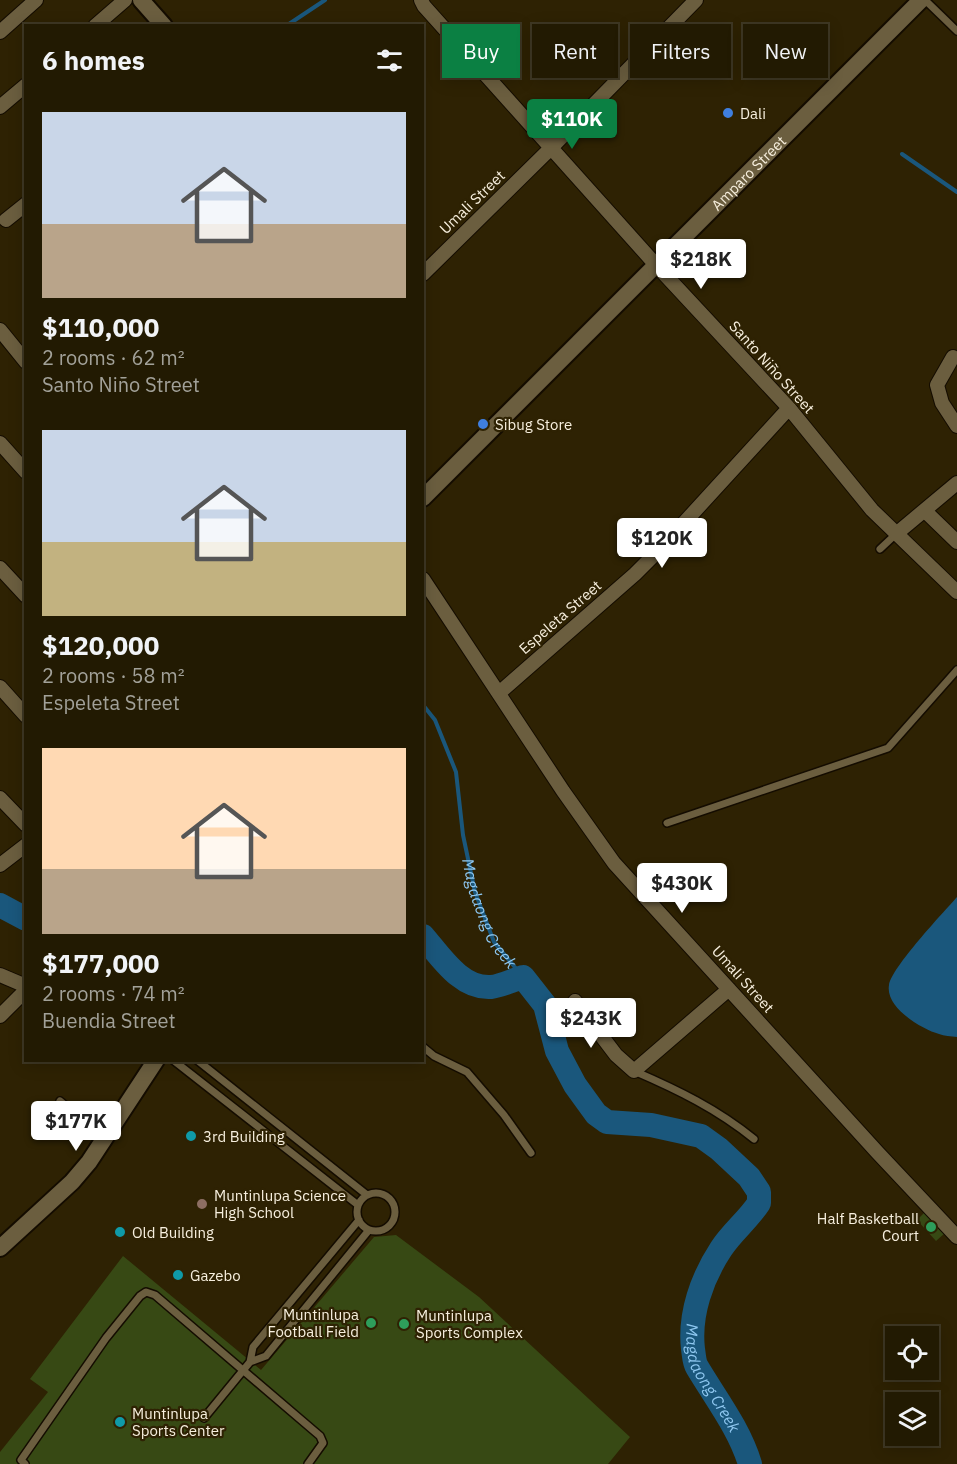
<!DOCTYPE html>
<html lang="en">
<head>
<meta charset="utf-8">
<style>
  :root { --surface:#221a02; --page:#2a230c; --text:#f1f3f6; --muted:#a2a199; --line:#3f3824; --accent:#0b8043 }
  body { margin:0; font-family:"IBM Plex Sans",sans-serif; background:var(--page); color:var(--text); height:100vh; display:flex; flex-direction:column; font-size:22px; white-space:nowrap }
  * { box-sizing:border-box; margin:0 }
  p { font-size:20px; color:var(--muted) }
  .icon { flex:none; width:33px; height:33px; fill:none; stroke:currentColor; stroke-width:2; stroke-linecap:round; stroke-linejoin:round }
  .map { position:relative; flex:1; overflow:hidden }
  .panel { position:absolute; left:24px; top:24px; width:400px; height:1038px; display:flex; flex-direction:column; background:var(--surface); border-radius:0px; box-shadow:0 3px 15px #0003,0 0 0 2px var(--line) }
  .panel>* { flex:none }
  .hud { position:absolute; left:442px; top:24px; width:424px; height:54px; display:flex; gap:12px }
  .buttons { position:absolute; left:885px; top:1326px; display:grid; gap:12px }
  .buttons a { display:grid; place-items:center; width:54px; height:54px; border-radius:0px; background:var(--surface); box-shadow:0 3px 15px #0003,0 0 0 2px var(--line); font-size:30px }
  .price { position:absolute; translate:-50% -51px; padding:0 14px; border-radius:6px; background:#fff; color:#222; font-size:20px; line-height:39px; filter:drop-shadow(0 2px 3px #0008) }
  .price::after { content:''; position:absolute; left:50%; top:36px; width:18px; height:14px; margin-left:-9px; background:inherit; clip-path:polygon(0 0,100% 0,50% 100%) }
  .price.current { background:var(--accent); color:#fff }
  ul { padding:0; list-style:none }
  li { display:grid; align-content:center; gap:12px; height:318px; padding:0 18px }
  li span { display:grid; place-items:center; height:186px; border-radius:0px; color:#555 }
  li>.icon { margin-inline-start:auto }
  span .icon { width:108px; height:108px; fill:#fffc; stroke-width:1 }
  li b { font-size:26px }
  h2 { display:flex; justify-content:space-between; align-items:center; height:72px; padding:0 18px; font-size:26px }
  .tag { padding:0 21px; border-radius:0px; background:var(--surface); box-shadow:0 3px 15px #0003,0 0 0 2px var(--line); font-size:21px; line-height:54px }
  .tag.current { background:var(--accent); color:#fff }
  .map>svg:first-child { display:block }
  .green { fill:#374914 }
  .water { fill:#1a577c }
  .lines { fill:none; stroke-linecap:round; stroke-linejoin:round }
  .stream { stroke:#1a577c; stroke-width:4 }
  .river { stroke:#1a577c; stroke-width:24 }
  .service-casing { stroke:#140c00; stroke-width:10 }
  .minor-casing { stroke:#140c00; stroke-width:16 }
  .tertiary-casing { stroke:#140c00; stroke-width:20 }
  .service { stroke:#6b5e3f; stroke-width:7 }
  .minor { stroke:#6b5e3f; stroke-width:14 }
  .tertiary { stroke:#6b5e3f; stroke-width:16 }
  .shop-dot { fill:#3f7fe0; stroke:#2e2203; stroke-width:2 }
  .culture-dot { fill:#0f9aa8; stroke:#2e2203; stroke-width:2 }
  .education-dot { fill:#8d6e63; stroke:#2e2203; stroke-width:2 }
  .leisure-dot { fill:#2e9e5b; stroke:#2e2203; stroke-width:2 }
  .labels { text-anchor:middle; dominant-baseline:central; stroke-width:4.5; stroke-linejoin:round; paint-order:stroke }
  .poi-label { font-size:15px; fill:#f7efde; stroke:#2e2203; text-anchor:start }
  .street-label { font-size:15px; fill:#f7efde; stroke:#2e2203 }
  .water-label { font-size:16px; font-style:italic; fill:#8ec7f0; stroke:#2e2203 }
</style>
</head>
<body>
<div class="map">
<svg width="957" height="1464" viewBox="0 0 957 1464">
  <rect width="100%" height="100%" fill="#2e2203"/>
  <path class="green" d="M 925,1212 L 945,1233 L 936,1241 L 917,1220 Z
    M 396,1235 L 479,1297 L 630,1437 L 608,1464 L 0,1464 L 0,1452 L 48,1392 L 30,1379 L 123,1256 L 261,1370 L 374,1237 Z"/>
  <path class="water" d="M 957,897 L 957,1037 C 951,1036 944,1036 939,1034 C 921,1029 885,1007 889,985 C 892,967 943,913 957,897 Z"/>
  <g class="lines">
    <g class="stream">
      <path d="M 286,26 L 325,0"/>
      <path d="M 902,154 L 957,192"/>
      <path id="s1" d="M 423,705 L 435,720 L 456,772 L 463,835 L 475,892 L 494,942 L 523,977"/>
    </g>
    <g class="river">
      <path d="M 0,905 L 26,919"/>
      <path id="s2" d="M 423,936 C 441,957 461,989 491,987 C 501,986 513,980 523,977 L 545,1005 L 557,1051 L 575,1085 L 596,1114 L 607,1122 L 651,1125 L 701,1136 L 719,1149 L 749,1177 L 759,1192 L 759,1203 C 748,1220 732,1232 721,1249 C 702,1278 689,1314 693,1349 C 694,1355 694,1362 697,1367 C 716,1399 739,1428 750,1464"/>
    </g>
    <defs>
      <path id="service" d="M 925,0 L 957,31
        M 880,549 L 896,534
        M 667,823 L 888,748 L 957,670
        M 423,1047 L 434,1056 L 467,1072 L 504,1115 L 531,1153
        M 173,1060 L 358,1205
        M 197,1060 L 367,1195
        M 634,1071 C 678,1090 717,1109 754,1139
        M 60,1101 L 104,1138
        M357 1212a19 19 0 1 1 38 0a19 19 0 1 1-38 0Z
        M 250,1362 L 266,1356 L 369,1230
        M 204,1418 L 250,1362 L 253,1347 L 359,1220
        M 25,1464 L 21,1460 L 106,1338 L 140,1296 L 146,1292 L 155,1295 L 320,1436 L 323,1443 L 308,1464"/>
      <path id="minor" d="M 421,0 L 424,6 L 656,265 L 789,408 L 872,510 L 957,592
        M 95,26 L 125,0
        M 0,32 L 36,0
        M 0,107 L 26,85
        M 6,220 L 26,204
        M 423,274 L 551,148 L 696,0
        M 0,330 L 26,362
        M 953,357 L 937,385 L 942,403 L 957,426
        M 0,443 L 26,472
        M 925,511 L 957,542
        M 896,534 L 957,483
        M 0,568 L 26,596
        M 423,579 L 563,791 L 614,863 L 878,1153 L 957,1237
        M 0,687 L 26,716
        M 499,693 L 635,574 L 661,548 L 789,408
        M 0,798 L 26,825
        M 0,865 L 26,845
        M 0,975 L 26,986
        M 575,1001 L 616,1055 L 634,1071 L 729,989
        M 0,1016 L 26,990"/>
      <g id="tertiary">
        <path d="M 141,0 L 164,26"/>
        <path id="s3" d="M 423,498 L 921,0"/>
        <path d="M 0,1248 L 72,1182 L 89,1162 L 156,1060"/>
      </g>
    </defs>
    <use href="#service" class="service-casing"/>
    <use href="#minor" class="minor-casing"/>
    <use href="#tertiary" class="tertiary-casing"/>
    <use href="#service" class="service"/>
    <use href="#minor" class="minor"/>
    <use href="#tertiary" class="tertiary"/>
  </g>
  <g class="shop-dot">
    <circle cx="728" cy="113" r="6"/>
    <circle cx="483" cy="424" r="6"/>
  </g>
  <g class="culture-dot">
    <circle cx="191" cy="1136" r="6"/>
    <circle cx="120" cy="1232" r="6"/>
    <circle cx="178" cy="1275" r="6"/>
    <circle cx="120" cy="1422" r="6"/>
  </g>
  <circle class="education-dot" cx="202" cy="1204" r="6"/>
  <g class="leisure-dot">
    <circle cx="931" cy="1227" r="6"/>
    <circle cx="371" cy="1323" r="6"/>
    <circle cx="404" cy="1324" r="6"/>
  </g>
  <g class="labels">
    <g class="poi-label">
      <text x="740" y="113">Dali</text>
      <text x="495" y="424">Sibug Store</text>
      <text x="203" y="1136">3rd Building</text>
      <text x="214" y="1195">Muntinlupa Science<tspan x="214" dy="17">High School</tspan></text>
      <text x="919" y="1218" text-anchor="end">Half Basketball<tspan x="919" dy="17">Court</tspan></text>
      <text x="132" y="1232">Old Building</text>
      <text x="190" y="1275">Gazebo</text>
      <text x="359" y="1314" text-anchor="end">Muntinlupa<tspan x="359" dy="17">Football Field</tspan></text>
      <text x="416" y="1315">Muntinlupa<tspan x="416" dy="17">Sports Complex</tspan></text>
      <text x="132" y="1413">Muntinlupa<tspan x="132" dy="17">Sports Center</tspan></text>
    </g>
    <g class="street-label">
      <text stroke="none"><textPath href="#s3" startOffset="460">Amparo Street</textPath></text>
      <text transform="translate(472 202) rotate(-44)">Umali Street</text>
      <text transform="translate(772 367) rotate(48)">Santo Niño Street</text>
      <text transform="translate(560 617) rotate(-41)">Espeleta Street</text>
      <text transform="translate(743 979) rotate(48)">Umali Street</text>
    </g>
    <g class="water-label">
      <text stroke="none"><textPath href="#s1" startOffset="222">Magdaong Creek</textPath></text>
      <text stroke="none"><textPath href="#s2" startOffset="680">Magdaong Creek</textPath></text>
    </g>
  </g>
</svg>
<div class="buttons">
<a><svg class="icon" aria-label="locate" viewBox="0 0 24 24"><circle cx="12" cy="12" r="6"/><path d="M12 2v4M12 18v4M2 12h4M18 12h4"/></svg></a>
<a><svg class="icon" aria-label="layers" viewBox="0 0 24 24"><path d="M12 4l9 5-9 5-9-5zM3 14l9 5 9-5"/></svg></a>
</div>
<b class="price current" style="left:572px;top:150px">$110K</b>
<b class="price" style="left:701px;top:290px">$218K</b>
<b class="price" style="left:662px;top:569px">$120K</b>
<b class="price" style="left:682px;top:914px">$430K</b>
<b class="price" style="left:591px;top:1049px">$243K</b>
<b class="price" style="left:76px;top:1152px">$177K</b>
<div class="hud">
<a class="tag current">Buy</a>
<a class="tag">Rent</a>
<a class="tag">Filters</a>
<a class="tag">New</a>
</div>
<section class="panel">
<h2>6 homes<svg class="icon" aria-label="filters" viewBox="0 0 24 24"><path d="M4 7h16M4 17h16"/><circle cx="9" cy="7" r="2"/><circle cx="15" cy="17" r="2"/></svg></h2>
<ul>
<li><span style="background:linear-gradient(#c9d6e8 60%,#b9a48a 0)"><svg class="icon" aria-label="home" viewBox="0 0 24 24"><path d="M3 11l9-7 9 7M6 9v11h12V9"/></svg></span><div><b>$110,000</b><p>2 rooms · 62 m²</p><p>Santo Niño Street</p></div></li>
<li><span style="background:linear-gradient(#c9d6e8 60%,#c2b280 0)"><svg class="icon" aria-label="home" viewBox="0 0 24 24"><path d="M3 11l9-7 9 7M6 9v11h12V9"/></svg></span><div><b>$120,000</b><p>2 rooms · 58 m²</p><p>Espeleta Street</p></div></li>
<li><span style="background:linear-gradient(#ffd9b3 65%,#b9a48a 0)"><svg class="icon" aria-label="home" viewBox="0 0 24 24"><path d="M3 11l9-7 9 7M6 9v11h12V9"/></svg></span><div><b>$177,000</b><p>2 rooms · 74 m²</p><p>Buendia Street</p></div></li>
</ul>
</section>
</div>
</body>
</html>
